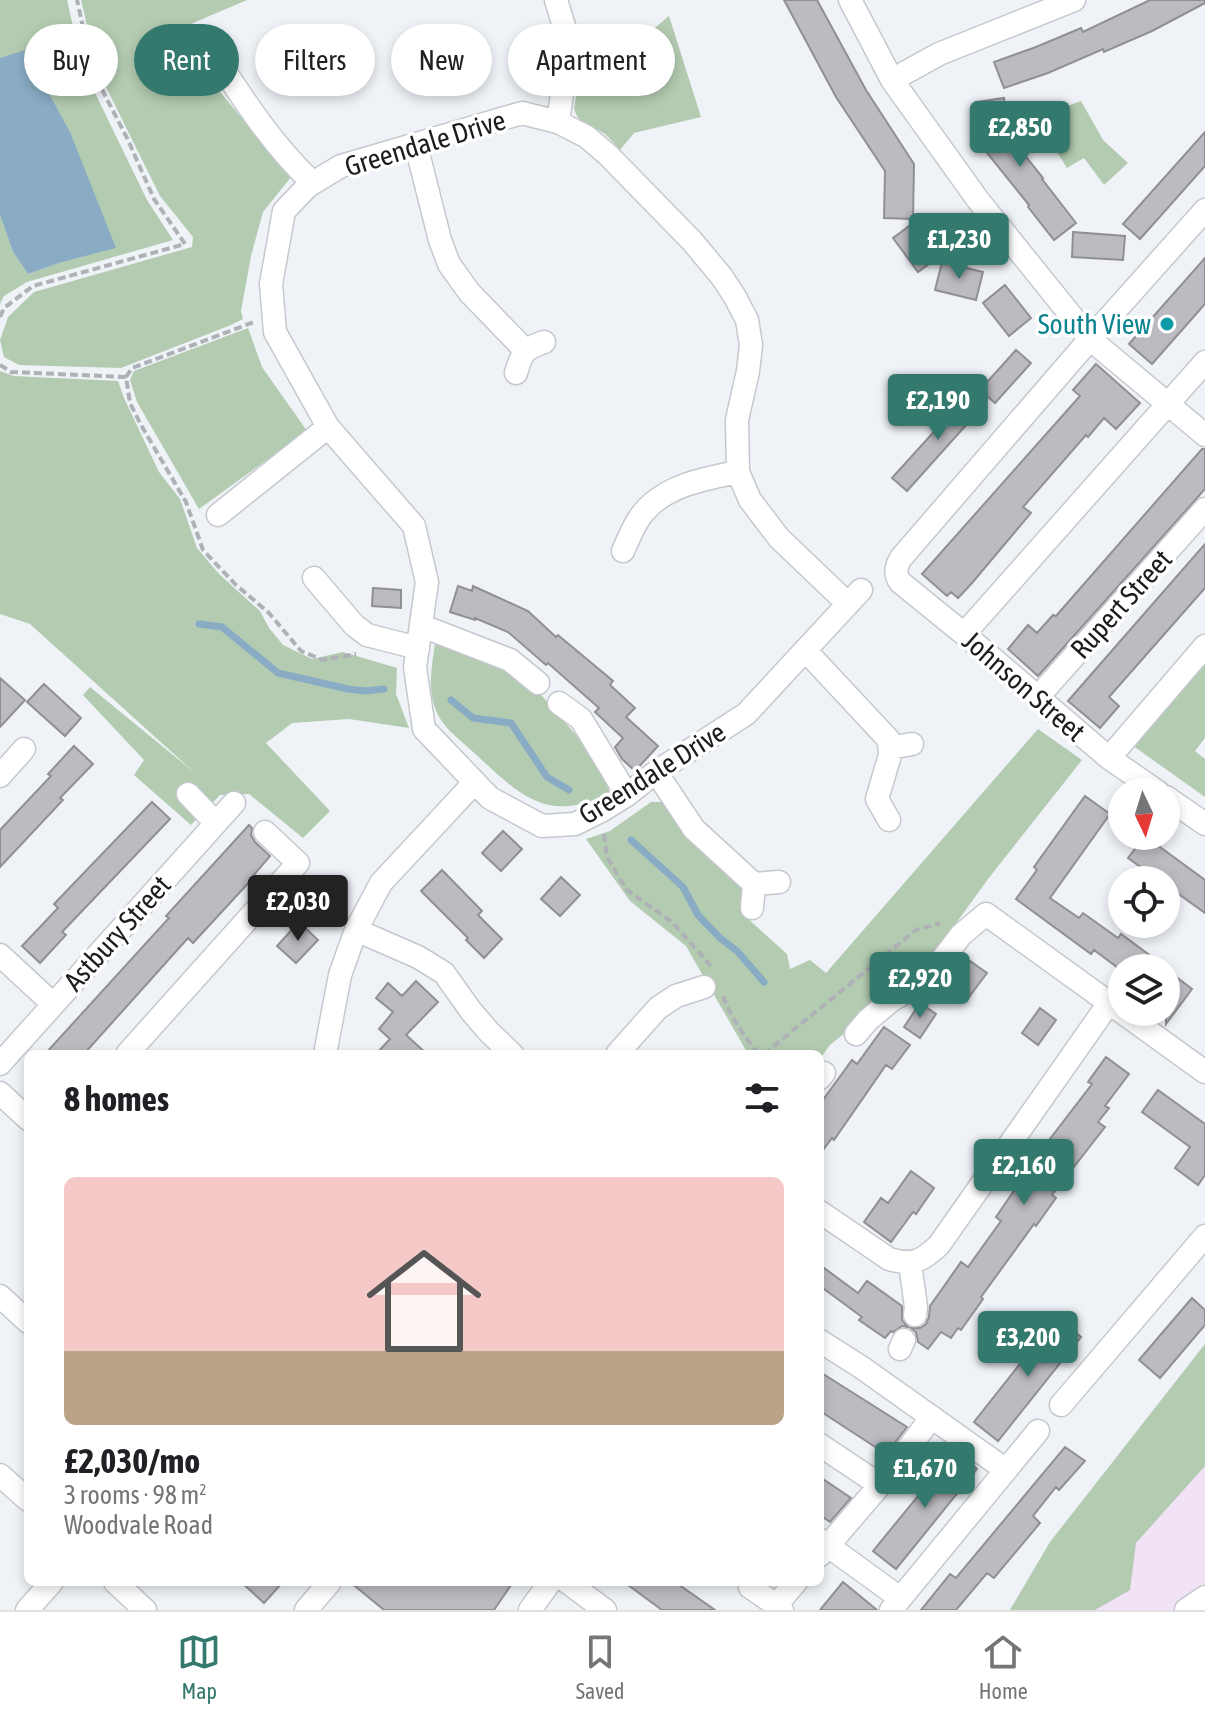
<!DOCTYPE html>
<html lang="en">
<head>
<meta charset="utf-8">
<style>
  :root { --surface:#fff; --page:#f2f2f2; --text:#202124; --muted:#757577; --line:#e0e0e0; --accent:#33796e }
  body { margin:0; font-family:"Asap Condensed",sans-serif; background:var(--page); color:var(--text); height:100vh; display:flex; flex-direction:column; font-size:30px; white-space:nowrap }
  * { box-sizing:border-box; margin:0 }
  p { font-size:26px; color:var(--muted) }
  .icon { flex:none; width:44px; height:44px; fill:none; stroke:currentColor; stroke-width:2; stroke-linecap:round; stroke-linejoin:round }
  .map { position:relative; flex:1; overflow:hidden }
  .details { position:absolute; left:24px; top:1050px; width:800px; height:536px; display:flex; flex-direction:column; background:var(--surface); border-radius:12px; box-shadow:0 4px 12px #0003 }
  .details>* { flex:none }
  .banner { position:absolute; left:24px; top:24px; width:800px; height:72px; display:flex; gap:16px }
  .needle { width:52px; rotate:176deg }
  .buttons { position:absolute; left:1108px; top:778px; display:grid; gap:16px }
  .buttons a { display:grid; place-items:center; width:72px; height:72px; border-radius:50%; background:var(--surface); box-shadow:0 4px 12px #0003; font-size:40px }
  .price { position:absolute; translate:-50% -68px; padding:0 18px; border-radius:8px; background:var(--accent); color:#fff; font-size:26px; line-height:52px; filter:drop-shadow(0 2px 4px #0008) }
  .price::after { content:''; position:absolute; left:50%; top:48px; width:24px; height:18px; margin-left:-12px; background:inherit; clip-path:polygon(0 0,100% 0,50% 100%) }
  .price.selected { background:#222; color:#fff }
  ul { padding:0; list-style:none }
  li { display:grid; align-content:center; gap:16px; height:424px; padding:0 40px }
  li span { display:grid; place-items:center; height:248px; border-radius:12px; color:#555 }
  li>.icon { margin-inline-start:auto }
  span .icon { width:144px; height:144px; fill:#fffc; stroke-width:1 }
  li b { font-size:34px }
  h2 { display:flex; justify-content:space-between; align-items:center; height:96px; padding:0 40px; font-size:34px }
  .chip { padding:0 28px; border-radius:36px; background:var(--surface); box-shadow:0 4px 12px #0003; font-size:28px; line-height:72px }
  .chip.selected { background:var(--accent); color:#fff }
  .menu { display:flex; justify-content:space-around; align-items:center; height:112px; border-top:2px solid var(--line); background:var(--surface); font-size:22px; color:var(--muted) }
  .menu a { display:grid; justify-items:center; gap:4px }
  .menu .selected { color:var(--accent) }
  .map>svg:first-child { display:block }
  .commercial { fill:#f1e2f5 }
  .green { fill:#b3cbb1 }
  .water { fill:#89acc4 }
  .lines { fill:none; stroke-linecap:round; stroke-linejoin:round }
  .stream { stroke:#89acc4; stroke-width:7 }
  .building { fill:#bcbbc1; stroke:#908f94; stroke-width:2 }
  .minor-casing { stroke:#c5c8cd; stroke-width:25 }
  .path { stroke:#aeb1b5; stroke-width:4; stroke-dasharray:8 4; stroke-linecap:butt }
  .minor { stroke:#fff; stroke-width:22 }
  .culture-dot { fill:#0f9aa8; stroke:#fff; stroke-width:3 }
  .labels { text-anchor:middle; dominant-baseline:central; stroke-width:7; stroke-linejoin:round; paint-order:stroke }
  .street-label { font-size:28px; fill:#1b1c1e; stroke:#fff }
  .culture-label { font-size:28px; fill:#0d838f; stroke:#fff; text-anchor:end }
</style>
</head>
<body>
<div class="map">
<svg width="1205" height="1610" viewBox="0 0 1205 1610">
  <rect width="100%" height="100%" fill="#eff2f7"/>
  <path class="commercial" d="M 1205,1344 L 1205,1610 L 1010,1610 L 1050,1542 Z"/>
  <path class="green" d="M 0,0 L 67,0 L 82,66 L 147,200 L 173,240 L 27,282 L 4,296 L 0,304 L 0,215 L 13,252 L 28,274 L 62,262 L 25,51 L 0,58 Z
    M 81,0 L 247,0 L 193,23 L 179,40 L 191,30 L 201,65 L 198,68 L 205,82 L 211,81 L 291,177 L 263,212 L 251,256 L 241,311 L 243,319 L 231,325 L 121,368 L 19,365 L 4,357 L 0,340 L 8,317 L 34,292 L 192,247 L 193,237 L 160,196 L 98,71 Z
    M 669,16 L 701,117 L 634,133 L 620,150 C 615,145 611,139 605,134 C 592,125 578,126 574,108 L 582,64 L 614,62 Z
    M 1081,101 L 1103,140 L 1128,163 L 1104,185 L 1084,158 L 1067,168 L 1050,141 L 1066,134 L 1056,110 Z
    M 248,328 L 262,367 L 307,431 L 199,509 L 137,402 L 130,380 L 134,371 Z
    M 0,371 L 14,376 L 118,381 L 124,398 L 159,472 L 180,499 L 197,548 L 219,574 L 260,611 L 269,628 L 283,645 L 312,659 L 343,652 L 397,668 L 396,694 L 409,728 L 349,719 L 292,723 L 266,743 L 330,811 L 303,838 L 249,794 L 220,795 L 191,825 L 134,775 L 144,760 L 83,695 L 90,687 L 195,773 L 30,624 L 0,614 Z
    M 435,644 L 496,664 L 529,681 L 584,744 L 610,792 C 547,827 517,792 472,751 C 457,737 440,726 434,705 C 428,685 432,664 435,644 Z
    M 1205,657 L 1205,738 L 1195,751 L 1205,759 L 1205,797 L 1129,743 Z
    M 1038,729 L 1082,760 L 988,879 L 923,969 L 830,1045 L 820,1059 L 820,1054 L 748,1054 L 686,946 L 630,901 L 586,839 L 610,831 L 651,802 L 666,802 L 749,894 L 746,917 L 787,954 L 790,969 L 810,960 L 826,973 Z
    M 1205,1344 L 1205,1466 L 1136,1543 L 1130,1590 L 1095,1610 L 1010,1610 L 1050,1542 Z"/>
  <path class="water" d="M 25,50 L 70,132 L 116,248 L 62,262 L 28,274 L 13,252 L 0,215 L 0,58 Z"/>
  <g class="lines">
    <path class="stream" d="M 199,624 L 222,627 L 278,673 L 348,689 L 366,691 L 384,689
      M 451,700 L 473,718 L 511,723 L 547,777 L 569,790
      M 631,840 L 683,887 L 698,915 L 720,938 L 737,951 L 764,982"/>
  </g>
  <path class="building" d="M 784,0 L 817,0 L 866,90 L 914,164 L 913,219 L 884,218 L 885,171 L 836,97 Z
    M 1150,0 L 1205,0 L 1205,3 L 1152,31 L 1104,52 L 1103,49 L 1048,73 L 1004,88 L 994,62 L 1036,47 L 1081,28 L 1083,32 Z
    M 1004,98 L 1010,137 L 1043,178 L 1042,179 L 1076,223 L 1054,240 L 1028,207 L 1029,205 L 984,149 L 976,102 Z
    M 1205,132 L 1205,166 L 1140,239 L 1123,224 Z
    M 916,221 L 941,255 L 918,272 L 893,238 Z
    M 1073,232 L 1125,236 L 1123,260 L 1072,257 Z
    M 1205,258 L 1205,304 L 1152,364 L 1129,344 Z
    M 942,262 L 983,272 L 976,300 L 935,290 Z
    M 1005,285 L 1031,318 L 1009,336 L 983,303 Z
    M 1016,350 L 1031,363 L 995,403 L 980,390 Z
    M 1096,364 L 1140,403 L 1116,429 L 1104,418 L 1088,437 L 1086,435 L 1023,507 L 1031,513 L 972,583 L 958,598 L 951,592 L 947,596 L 922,574 L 1080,396 L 1073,390 Z
    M 970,392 L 984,405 L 907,491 L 892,478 Z
    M 1202,449 L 1205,449 L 1205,489 L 1038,676 L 1008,649 L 1028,625 L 1037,633 L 1053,615 L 1056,616 Z
    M 1205,544 L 1205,588 L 1109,697 L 1119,706 L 1100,728 L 1068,701 Z
    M 458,586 L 472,591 L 473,586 L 528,611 L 556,637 L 558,635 L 613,681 L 610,685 L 635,708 L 626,717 L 658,746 L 635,771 L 622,759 L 615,747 L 623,738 L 595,712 L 599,708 L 548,663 L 546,665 L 508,632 L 475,618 L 475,620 L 450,612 Z
    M 373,588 L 401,590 L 401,608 L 372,606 Z
    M 0,678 L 25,700 L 0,727 Z
    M 44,684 L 81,718 L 65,736 L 27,702 Z
    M 74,746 L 93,764 L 60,798 L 63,800 L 0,867 L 0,830 L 51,776 L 48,774 Z
    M 1085,796 L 1110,814 L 1050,898 L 1079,918 L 1083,913 L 1118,938 L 1121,934 L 1167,968 L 1118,968 L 1094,950 L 1091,954 L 1016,899 L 1037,870 L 1034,867 Z
    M 152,802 L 170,819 L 62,932 L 66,935 L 40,963 L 22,946 L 58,908 L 54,904 Z
    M 249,825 L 252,828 L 251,835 L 255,842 L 270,856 L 252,877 L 253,878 L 193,943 L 188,938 L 84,1054 L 45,1054 L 169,918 L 166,916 Z
    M 503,831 L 522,849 L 501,871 L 482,853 Z
    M 1145,836 L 1205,880 L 1205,913 L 1166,885 L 1166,880 L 1159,880 L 1128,858 Z
    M 442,870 L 482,911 L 478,915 L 502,939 L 484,958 L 466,940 L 468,938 L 421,891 Z
    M 561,877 L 580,895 L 560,916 L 541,899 Z
    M 299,922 L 318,940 L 296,963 L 277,946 Z
    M 970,961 L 987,973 L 969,997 L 952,986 Z
    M 1166,969 L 1192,989 L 1166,1024 Z
    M 416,981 L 438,1002 L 406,1035 L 427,1054 L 376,1054 L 390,1039 L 379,1029 L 393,1012 L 376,998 L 388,983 L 402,996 Z
    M 920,1003 L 936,1014 L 920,1038 L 904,1027 Z
    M 1040,1008 L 1056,1020 L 1038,1045 L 1022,1033 Z
    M 884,1027 L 910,1045 L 892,1069 L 886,1065 L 834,1140 L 832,1138 L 820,1154 L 820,1104 L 852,1060 L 857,1064 Z
    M 1106,1057 L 1129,1074 L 1105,1106 L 1109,1108 L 1098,1122 L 1105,1127 L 1052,1195 L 1056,1198 L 1036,1226 L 1034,1224 L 981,1297 L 983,1299 L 961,1330 L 958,1328 L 951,1338 L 941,1332 L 928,1349 L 918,1342 L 916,1332 L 911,1328 L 920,1328 L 926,1324 L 929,1317 L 930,1306 L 961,1262 L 968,1267 L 983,1246 L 1001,1221 L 996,1217 L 1043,1148 L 1092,1084 L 1088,1082 Z
    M 1158,1090 L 1205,1124 L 1205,1175 L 1198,1185 L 1175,1168 L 1190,1147 L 1142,1112 Z
    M 911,1171 L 934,1188 L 916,1214 L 913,1212 L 891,1242 L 864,1222 L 881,1198 L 888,1203 Z
    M 820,1265 L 858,1293 L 867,1281 L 902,1306 L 902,1320 L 908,1327 L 902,1326 L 893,1332 L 891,1331 L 885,1338 L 859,1320 L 862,1317 L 820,1286 Z
    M 1192,1298 L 1205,1310 L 1205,1325 L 1160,1378 L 1139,1360 Z
    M 1057,1317 L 1081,1337 L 998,1441 L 974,1422 Z
    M 820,1372 L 907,1427 L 886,1454 L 820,1411 Z
    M 1065,1447 L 1085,1461 L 1059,1490 L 1056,1487 L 1033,1516 L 1040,1523 L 994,1578 L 987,1573 L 956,1610 L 921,1610 L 950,1574 L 956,1578 Z
    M 955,1451 L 977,1469 L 896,1569 L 873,1551 Z
    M 820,1477 L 851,1498 L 830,1522 L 820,1515 Z
    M 241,1582 L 283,1582 L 264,1603 Z
    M 350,1582 L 513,1582 L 494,1610 L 384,1610 Z
    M 624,1582 L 675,1582 L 715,1610 L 662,1610 Z
    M 843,1582 L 877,1610 L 820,1610 Z"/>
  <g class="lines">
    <defs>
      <path id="minor" d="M 556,0 L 567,36 L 564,80 L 558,122
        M 850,0 L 892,80 L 978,200 L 1090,339 L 1205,435
        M 213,53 C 243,99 273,146 313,183
        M 892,80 L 939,54 L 1074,0
        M 416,145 L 440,240 L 449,264 L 469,292 L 525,350
        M 516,373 C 522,352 524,349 544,342
        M 218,515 L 328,427
        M 623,551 C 628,540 633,527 640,517 C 662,486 703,479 738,472
        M 314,578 L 354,625 L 367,635 L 418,648
        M 847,603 L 779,538 L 750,500 L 738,472 L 737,420 L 748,371 L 751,345 L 747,320 L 735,297 L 722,277 L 692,241 L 608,155 L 587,137 L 558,122 L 522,113 L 341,166 L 308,186 L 284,211 L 271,284 L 275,332 L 328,427 L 414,526 L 427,582 L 415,667 L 424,729 L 490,798 L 542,826 L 575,824 L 601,811 L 627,795 L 656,772 L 746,714 L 861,590
        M 422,626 L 510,660 L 538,683
        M 964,634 L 1205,362
        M 805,650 L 889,740 L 890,755 L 877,799 L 889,820
        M 1037,698 L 1205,509
        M 559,703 L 581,719 L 627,795
        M 890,748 L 912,744
        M 1109,758 L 1205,646
        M 656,772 L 694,829 L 754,884
        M 0,776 L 24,749
        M 1158,792 L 1109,758 L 964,634 L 900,582 C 894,573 896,566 901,558 L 1090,339 L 1205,210
        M 188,794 L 216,823
        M 1166,797 L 1205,824
        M 752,908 L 754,884 L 779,882
        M 356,930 L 418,957 L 444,973 L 471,1011 L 489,1032 L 512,1054
        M 0,955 L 53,1004
        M 856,1034 L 868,1020 L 892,1000 L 911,989 L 932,973 L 961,935 L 986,914 L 1205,1072
        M 127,1054 L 298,863 L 265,832
        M 325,1054 L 340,975 L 356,930 L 381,883 L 474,783
        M 617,1054 L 658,1008 L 676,996 L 704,987
        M 0,1064 L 234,803
        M 820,1078 L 824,1073
        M 0,1093 L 28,1119
        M 820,1212 L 889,1259 C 913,1266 922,1261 939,1245 L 1109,1003
        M 910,1263 L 916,1307 L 915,1315
        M 0,1296 L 28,1322
        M 820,1341 L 861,1367 L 1006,1470
        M 900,1349 L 904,1340
        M 1061,1405 L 1205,1236
        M 820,1445 L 880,1485 L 932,1417
        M 0,1475 L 28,1500
        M 820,1540 L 900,1598
        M 820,1555 L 880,1485
        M 115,1582 L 145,1610
        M 567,1582 L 605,1610
        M 750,1587 L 776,1605
        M 27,1610 L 52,1582
        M 306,1610 L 330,1582
        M 530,1610 L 550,1582
        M 782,1610 L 776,1605 L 796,1582
        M 891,1610 L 1038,1431
        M 1186,1610 L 1205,1597"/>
    </defs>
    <use href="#minor" class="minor-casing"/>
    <path class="path" d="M 0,317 L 4,308 L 33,286 L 185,244 L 154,199 L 128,140 L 93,72 L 77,0
      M 0,365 L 11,372 L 126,377 L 130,403 L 141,425 L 186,502 L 203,550 L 235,584 L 269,613 L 301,651 L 323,660 L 356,654
      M 126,377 L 132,368 L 254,322
      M 604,834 L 607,857 L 627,890 L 672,922 L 711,966
      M 723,996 C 731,1017 744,1037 759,1054
      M 764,1054 L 916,930 L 937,924 L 940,925"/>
    <use href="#minor" class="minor"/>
  </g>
  <circle class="culture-dot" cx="1167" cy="324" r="8"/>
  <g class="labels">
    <g class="street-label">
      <text transform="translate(425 143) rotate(-17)">Greendale Drive</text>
      <text transform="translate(1121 604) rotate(-48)">Rupert Street</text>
      <text transform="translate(1024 686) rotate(41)">Johnson Street</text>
      <text transform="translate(652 773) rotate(-32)">Greendale Drive</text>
      <text transform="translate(117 933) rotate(-48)">Astbury Street</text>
    </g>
    <g class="culture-label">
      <text x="1151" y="324">South View</text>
    </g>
  </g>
</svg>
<div class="buttons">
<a><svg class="needle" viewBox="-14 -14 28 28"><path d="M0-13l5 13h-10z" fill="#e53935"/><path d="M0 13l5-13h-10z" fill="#757577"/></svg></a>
<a><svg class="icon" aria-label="locate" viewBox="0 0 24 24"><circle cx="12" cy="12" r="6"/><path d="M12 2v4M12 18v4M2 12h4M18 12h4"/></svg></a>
<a><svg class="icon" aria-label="layers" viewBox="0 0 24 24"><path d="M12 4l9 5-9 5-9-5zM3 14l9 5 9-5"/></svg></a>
</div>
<b class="price" style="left:1020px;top:169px">£2,850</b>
<b class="price" style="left:959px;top:281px">£1,230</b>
<b class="price" style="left:938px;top:442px">£2,190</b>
<b class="price selected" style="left:298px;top:943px">£2,030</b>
<b class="price" style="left:920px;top:1020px">£2,920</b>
<b class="price" style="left:1024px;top:1207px">£2,160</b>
<b class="price" style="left:1028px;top:1379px">£3,200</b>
<b class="price" style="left:925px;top:1510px">£1,670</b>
<div class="banner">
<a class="chip">Buy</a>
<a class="chip selected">Rent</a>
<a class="chip">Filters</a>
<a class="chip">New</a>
<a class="chip">Apartment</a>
</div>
<section class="details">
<h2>8 homes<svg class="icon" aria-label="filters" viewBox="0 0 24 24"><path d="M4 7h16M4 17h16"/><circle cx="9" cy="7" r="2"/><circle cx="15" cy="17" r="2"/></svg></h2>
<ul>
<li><span style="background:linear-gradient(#f6c9c9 70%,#b9a48a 0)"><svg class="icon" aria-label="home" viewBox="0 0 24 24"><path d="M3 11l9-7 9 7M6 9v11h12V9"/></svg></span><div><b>£2,030/mo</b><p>3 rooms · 98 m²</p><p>Woodvale Road</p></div></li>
</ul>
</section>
</div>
<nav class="menu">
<a class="selected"><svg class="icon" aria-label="map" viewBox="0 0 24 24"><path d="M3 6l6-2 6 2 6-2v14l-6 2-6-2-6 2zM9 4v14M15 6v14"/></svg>Map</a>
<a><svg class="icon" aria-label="saved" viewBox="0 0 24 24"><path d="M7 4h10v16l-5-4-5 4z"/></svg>Saved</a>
<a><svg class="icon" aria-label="home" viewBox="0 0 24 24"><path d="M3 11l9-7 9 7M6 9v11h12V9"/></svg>Home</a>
</nav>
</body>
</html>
